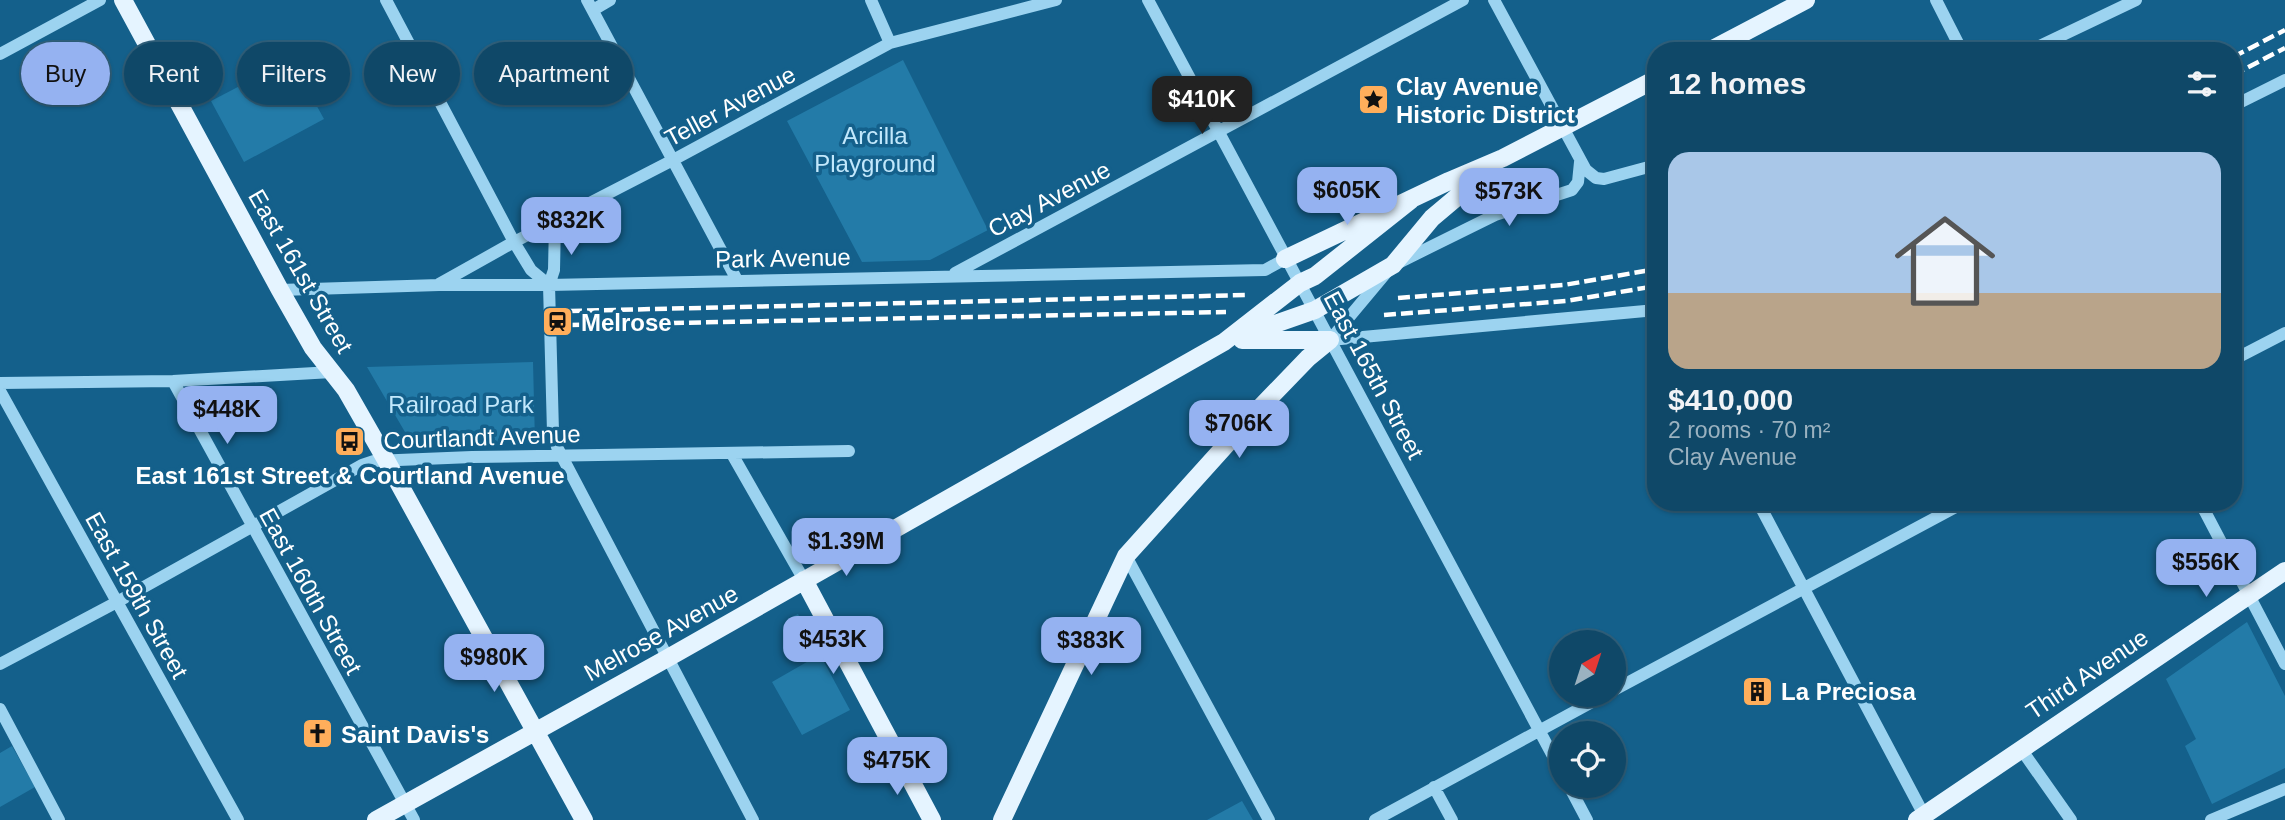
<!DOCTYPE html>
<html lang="en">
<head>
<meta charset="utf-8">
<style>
  :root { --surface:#0f4868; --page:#1d5271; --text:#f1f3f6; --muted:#9bb2c0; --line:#2f607c; --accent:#95b2f1 }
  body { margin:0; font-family:Arial,sans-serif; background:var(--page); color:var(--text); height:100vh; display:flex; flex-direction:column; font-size:26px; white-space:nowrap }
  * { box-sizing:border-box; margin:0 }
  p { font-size:23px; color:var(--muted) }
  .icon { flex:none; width:38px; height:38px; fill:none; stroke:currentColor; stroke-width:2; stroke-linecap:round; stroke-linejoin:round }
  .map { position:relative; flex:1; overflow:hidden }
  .side { position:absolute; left:1647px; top:42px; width:595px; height:469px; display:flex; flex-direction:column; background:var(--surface); border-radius:28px; box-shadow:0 2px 5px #0004,0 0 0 2px var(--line) }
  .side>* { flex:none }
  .banner { position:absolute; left:21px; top:42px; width:665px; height:63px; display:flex; gap:14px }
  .needle { width:46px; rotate:39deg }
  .buttons { position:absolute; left:1549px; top:630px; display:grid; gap:14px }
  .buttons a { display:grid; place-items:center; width:77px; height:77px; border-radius:50%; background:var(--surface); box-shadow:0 2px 5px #0004,0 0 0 2px var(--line); font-size:35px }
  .price { position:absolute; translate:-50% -60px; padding:0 16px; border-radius:14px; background:var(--accent); color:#111; font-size:23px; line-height:46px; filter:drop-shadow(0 2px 4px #0008) }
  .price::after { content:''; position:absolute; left:50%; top:42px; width:21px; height:16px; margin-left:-10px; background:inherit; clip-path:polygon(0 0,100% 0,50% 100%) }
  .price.current { background:#222; color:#fff }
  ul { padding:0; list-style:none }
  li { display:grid; align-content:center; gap:14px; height:371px; padding:0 21px }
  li+li { border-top:2px solid var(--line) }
  li span { display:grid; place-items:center; height:217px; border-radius:21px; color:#555 }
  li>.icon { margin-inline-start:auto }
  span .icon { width:126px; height:126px; fill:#fffc; stroke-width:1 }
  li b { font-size:30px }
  h2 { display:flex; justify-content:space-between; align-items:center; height:84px; padding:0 21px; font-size:30px }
  .chip { padding:0 24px; border-radius:32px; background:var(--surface); box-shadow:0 2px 5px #0004,0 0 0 2px var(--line); font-size:24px; line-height:63px }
  .chip.current { background:var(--accent); color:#111 }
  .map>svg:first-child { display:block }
  .green { fill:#237ba8 }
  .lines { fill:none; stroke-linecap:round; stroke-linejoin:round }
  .minor { stroke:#9cd3f0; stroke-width:12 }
  .major { stroke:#e5f4ff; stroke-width:18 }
  .rail { stroke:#fff; stroke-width:4.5; stroke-dasharray:12 5; stroke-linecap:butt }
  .labels { text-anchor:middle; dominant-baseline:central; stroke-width:7; stroke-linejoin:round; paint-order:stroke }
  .poi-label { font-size:24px; font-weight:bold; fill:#fff; stroke:#14608b; text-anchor:start }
  .street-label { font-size:24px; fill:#fff; stroke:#14608b }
  .park-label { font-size:24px; fill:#c2e8fc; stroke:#14608b }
</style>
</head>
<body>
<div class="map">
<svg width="2285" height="820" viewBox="0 0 2285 820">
  <rect width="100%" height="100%" fill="#14608b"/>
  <path class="green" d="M 291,59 L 324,119 L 244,162 L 211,101 Z
    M 903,60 L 988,230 L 930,260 L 862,262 L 787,121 Z
    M 533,362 L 535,442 L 412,444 L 367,367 Z
    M 798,614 L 850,710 L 802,735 L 772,682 L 812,659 L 790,618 Z
    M 2247,622 L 2285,696 L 2285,768 L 2212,804 L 2185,746 L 2196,739 L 2166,679 Z
    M 12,746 L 35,787 L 0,807 L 0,753 Z
    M 1242,801 L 1253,820 L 1207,820 Z"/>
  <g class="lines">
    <path class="minor" d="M 386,0 L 514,242 L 531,270 L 549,285
      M 587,0 L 737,280
      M 871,0 L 890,43
      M 1148,0 L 1561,771
      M 1494,0 L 1586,170 L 1596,178 L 1604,179 L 1656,165
      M 1936,0 L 1962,51
      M 593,10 L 610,0
      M 2029,51 L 2136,0
      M 0,54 L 100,0
      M 2233,106 L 2285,80
      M 555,223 L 554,270 L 549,285 L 553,432 L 557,447 L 753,820
      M 1400,262 L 1495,215 L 1572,190 L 1578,182 L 1580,162
      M 955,273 L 1463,0
      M 439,284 L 514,242 L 673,160 L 890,43 L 1056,0
      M 280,290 L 439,285 L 549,285 L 1265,270 L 1285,259
      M 1330,340 L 1656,310
      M 1330,340 L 1386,273
      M 2233,360 L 2285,333
      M 173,381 L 414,820
      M 0,383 L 173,381 L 332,372
      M 0,391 L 238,820
      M 732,454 L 804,580
      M 1758,502 L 1924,815
      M 2200,502 L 2285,664
      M 1126,556 L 1269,820
      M 0,664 L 117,602 L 362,465 L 374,461 L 472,457 L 849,451
      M 1614,690 L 1965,502
      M 0,709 L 59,820
      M 2021,749 L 2071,820
      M 1569,786 L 1587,820
      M 1434,787 L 1452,820
      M 1375,820 L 1605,695
      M 2211,820 L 2285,789"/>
    <path class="major" d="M 123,0 L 280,290 L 313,348 L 346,390 L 386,460 L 584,820
      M 1709,51 L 1806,0
      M 1285,259 L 1449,181 L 1503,158 L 1656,79
      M 1241,336 L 1315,310 L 1393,265 L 1432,218 L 1489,170
      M 1242,340 L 1330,340
      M 804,580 L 932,820
      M 376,820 L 666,659 L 1224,342 L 1300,283 L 1315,276 L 1411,200
      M 1002,820 L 1126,556 L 1253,415 L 1308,358 L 1330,340
      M 1917,820 L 2285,571"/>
    <path class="rail" d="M 2233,57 L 2285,30
      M 2233,75 L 2285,48
      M 1398,298 L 1564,285 L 1656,269
      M 570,311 L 1247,295
      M 1384,315 L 1566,301 L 1656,286
      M 570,325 L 1226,312"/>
  </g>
  <defs>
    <symbol id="sight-square" viewBox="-11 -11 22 22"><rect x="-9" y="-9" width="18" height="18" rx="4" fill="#ffae5b" stroke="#14608b"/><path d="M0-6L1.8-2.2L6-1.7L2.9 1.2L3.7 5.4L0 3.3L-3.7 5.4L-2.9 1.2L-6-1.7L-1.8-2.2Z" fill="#111"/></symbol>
    <symbol id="station-square" viewBox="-11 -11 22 22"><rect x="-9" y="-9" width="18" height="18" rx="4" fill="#ffae5b" stroke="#14608b"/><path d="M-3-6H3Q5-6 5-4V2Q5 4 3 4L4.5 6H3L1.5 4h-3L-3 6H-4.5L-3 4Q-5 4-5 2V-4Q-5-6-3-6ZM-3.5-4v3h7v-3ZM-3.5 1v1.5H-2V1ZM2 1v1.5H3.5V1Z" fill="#111"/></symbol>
    <symbol id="bus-square" viewBox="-11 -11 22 22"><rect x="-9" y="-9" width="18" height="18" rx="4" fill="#ffae5b" stroke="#14608b"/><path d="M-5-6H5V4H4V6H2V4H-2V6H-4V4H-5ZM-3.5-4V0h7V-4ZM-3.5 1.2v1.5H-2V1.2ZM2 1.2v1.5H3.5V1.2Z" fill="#111"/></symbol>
    <symbol id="building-square" viewBox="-11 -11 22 22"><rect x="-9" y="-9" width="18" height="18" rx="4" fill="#ffae5b" stroke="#14608b"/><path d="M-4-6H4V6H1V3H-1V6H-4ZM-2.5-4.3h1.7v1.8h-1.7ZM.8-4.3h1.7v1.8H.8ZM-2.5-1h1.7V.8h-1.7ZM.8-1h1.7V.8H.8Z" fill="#111"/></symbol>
    <symbol id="church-square" viewBox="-11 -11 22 22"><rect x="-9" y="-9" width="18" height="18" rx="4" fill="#ffae5b" stroke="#14608b"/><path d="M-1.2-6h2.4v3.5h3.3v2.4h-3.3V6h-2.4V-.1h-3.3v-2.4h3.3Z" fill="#111"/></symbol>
  </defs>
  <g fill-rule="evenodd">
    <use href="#sight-square" x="1356" y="82" width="35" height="35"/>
    <use href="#station-square" x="540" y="304" width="35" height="35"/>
    <use href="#bus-square" x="332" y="424" width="35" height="35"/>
    <use href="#building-square" x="1740" y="674" width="35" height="35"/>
    <use href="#church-square" x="300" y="716" width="35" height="35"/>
  </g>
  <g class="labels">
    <g class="poi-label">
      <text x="1396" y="86">Clay Avenue<tspan x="1396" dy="28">Historic District</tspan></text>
      <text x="581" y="322">Melrose</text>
      <text x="350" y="475" text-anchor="middle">East 161st Street &amp; Courtland Avenue</text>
      <text x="1781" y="691">La Preciosa</text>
      <text x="341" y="734">Saint Davis's</text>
    </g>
    <g class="street-label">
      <text transform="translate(730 106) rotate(-28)">Teller Avenue</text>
      <text transform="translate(1049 199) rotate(-28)">Clay Avenue</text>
      <text transform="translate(783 258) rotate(-1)">Park Avenue</text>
      <text transform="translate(301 271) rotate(60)">East 161st Street</text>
      <text transform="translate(1374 375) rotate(62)">East 165th Street</text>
      <text transform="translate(482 437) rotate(-2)">Courtlandt Avenue</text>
      <text transform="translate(311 591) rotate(61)">East 160th Street</text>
      <text transform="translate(137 595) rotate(61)">East 159th Street</text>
      <text transform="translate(661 633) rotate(-29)">Melrose Avenue</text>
      <text transform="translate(2087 674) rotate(-34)">Third Avenue</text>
    </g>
    <g class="park-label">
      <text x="875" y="135">Arcilla<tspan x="875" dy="28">Playground</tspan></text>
      <text x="461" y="404">Railroad Park</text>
    </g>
  </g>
</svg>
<div class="buttons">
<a><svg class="needle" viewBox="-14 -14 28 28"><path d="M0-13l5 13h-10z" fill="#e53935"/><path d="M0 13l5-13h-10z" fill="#9bb2c0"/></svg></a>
<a><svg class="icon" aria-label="locate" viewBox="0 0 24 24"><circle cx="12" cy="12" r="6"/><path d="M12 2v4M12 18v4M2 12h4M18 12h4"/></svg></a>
</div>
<b class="price current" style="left:1202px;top:136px">$410K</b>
<b class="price" style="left:1347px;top:227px">$605K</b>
<b class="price" style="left:1509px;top:228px">$573K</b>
<b class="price" style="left:571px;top:257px">$832K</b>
<b class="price" style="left:227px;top:446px">$448K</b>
<b class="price" style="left:1239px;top:460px">$706K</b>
<b class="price" style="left:846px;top:578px">$1.39M</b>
<b class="price" style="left:2206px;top:599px">$556K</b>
<b class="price" style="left:833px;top:676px">$453K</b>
<b class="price" style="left:1091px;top:677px">$383K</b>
<b class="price" style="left:494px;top:694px">$980K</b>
<b class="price" style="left:897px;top:797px">$475K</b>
<div class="banner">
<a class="chip current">Buy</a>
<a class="chip">Rent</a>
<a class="chip">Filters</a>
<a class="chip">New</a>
<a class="chip">Apartment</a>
</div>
<section class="side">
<h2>12 homes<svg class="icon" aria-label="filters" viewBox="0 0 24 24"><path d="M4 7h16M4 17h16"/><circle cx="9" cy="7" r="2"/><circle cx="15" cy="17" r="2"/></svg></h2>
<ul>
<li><span style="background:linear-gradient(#a9c7e8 65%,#b9a48a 0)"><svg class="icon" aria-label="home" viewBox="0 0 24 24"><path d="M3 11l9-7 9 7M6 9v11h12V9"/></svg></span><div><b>$410,000</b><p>2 rooms · 70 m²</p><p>Clay Avenue</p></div></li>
</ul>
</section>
</div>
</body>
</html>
